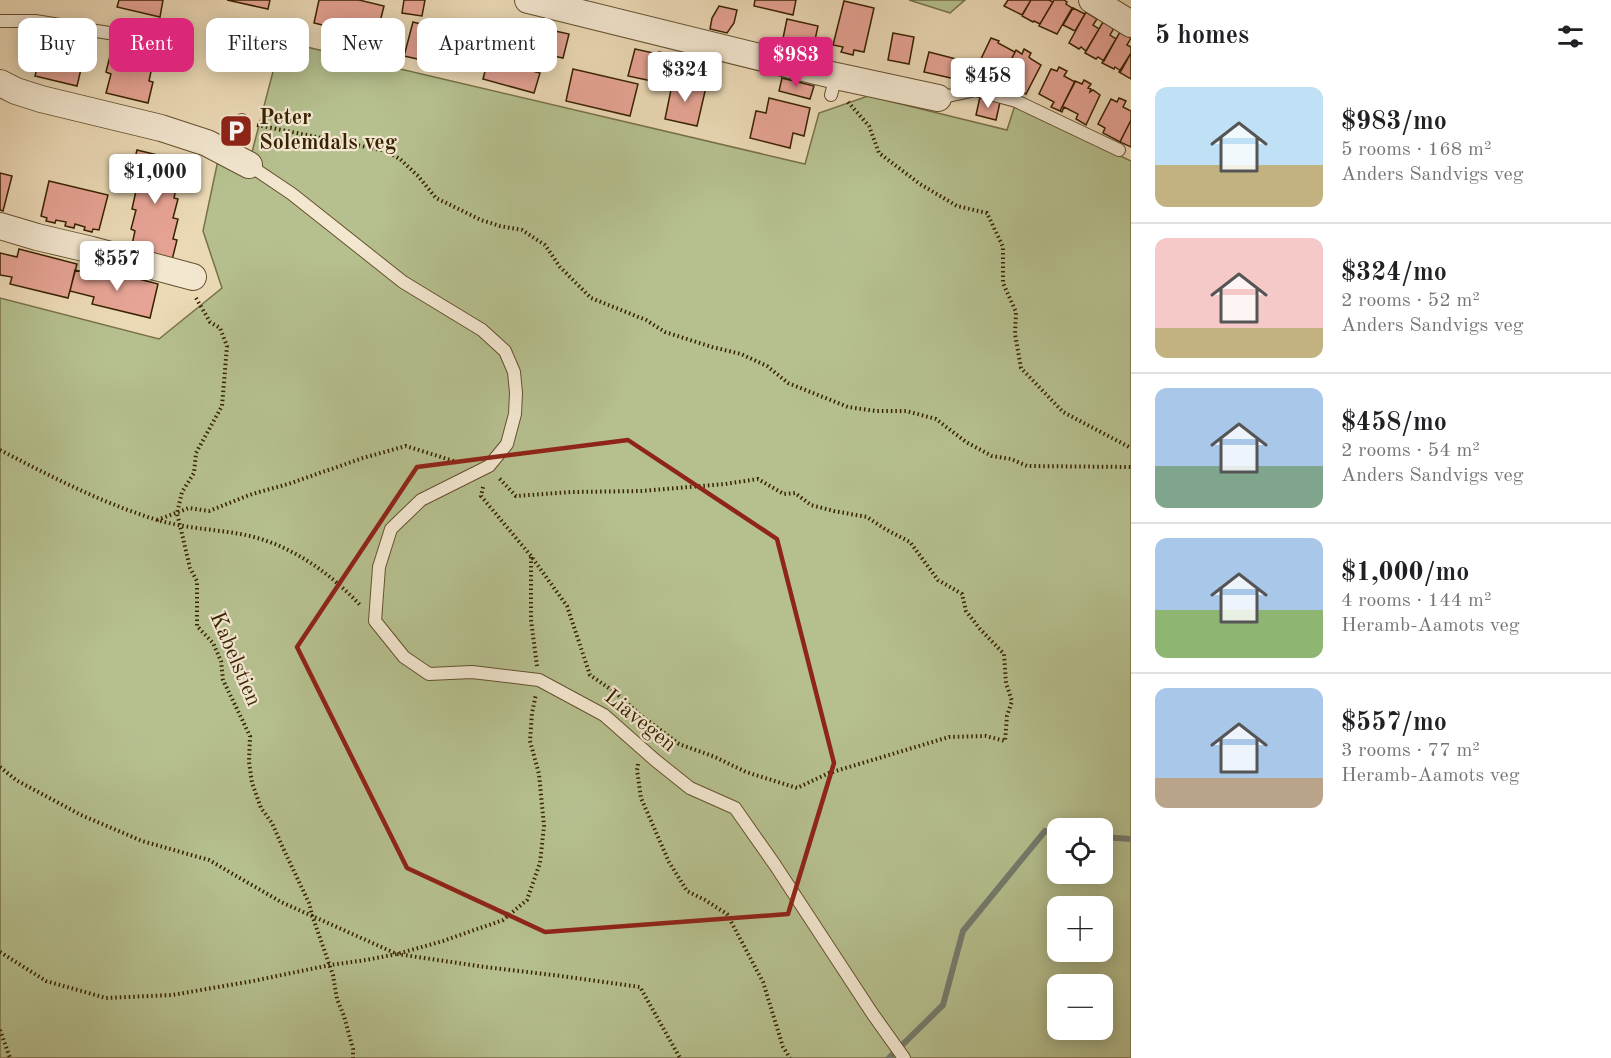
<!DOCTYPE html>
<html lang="en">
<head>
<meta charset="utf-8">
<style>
  :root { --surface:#fff; --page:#f2f2f2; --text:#202124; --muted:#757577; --line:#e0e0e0; --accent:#db2777 }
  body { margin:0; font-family:"Old Standard TT",serif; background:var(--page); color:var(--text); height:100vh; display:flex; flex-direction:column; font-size:22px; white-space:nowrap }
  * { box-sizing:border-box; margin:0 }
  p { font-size:20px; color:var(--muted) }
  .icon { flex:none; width:33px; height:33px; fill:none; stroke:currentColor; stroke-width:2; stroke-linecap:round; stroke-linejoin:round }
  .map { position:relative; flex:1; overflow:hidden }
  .details { display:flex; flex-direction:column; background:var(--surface); width:480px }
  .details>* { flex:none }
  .hud { position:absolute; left:18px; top:18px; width:570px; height:54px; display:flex; gap:12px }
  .controls { position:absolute; left:1047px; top:818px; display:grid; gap:12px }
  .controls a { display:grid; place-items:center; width:66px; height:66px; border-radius:12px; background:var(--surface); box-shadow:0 3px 15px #0003; font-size:30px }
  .price { position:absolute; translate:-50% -51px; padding:0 14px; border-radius:6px; background:#fff; color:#222; font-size:20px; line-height:39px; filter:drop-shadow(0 2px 3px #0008) }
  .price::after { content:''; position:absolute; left:50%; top:36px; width:18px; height:14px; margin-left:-9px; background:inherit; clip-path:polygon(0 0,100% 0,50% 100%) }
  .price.on { background:var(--accent); color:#fff }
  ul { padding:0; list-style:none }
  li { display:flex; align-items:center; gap:18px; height:150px; padding:0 24px }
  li+li { border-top:2px solid var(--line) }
  li span { display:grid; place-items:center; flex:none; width:168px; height:120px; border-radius:12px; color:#555 }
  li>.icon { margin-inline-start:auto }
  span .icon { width:72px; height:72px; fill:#fffc; stroke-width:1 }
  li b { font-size:26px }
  h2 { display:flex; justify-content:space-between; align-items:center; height:72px; padding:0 24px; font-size:26px }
  .chip { padding:0 21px; border-radius:12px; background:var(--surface); box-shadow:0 3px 15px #0003; font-size:21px; line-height:54px }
  .chip.on { background:var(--accent); color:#fff }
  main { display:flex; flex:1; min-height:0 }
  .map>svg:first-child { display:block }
  .green { fill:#b6c08f; stroke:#777248; stroke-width:1.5; fill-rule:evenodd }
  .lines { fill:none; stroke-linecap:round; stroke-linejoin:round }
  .stream { stroke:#757c6f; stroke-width:6 }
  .building { fill:#e7a496; stroke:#382300; stroke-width:1.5 }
  .lane-casing { stroke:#65512e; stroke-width:14 }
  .street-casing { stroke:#65512e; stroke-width:28 }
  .path { stroke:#382300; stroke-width:4; stroke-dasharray:1.5 3; stroke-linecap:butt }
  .lane { stroke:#f3e7d0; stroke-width:12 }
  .street { stroke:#f3e7d0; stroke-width:26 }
  .marked { fill:none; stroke:#8f2418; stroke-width:4.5; stroke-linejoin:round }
  .labels { text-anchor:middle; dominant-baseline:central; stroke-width:4.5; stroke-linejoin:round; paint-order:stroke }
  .poi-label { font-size:22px; font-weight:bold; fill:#382300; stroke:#f3e7d0; text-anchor:start }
  .street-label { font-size:22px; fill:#382300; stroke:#f3e7d0 }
</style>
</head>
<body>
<main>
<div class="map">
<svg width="1131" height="1058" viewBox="0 0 1131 1058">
  <rect width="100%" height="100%" fill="#ecdab7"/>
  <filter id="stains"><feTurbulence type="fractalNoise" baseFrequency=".00333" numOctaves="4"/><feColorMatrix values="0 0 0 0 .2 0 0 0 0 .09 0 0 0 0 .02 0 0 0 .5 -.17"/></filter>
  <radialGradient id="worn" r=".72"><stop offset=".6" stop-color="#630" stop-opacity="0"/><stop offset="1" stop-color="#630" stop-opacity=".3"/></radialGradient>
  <path class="green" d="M 909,0 L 965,0 L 950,13 Z
    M 281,41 L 805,164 L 819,113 L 868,96 L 1007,130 L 1015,105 L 1131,161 L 1131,1058 L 0,1058 L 0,298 L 159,339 L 222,288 L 203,231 L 221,146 L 251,156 ZM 1058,828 L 1102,828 L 1102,873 L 1058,873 ZM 1058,906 L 1102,906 L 1102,951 L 1058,951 ZM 1058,984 L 1102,984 L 1102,1029 L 1058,1029 Z"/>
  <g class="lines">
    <path class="stream" d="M 1102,837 L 1131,839
      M 889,1058 L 943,1005 L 963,931 L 1045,831 L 1058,832"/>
  </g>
  <path class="building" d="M 119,0 L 163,0 L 160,17 L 117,7 Z
    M 227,0 L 270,0 L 268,9 Z
    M 319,0 L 359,0 L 384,6 L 376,38 L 314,23 Z
    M 404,0 L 425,0 L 422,16 L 402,13 Z
    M 755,0 L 796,0 L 793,15 L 754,6 Z
    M 1008,0 L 1031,0 L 1022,15 L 1004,6 Z
    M 1031,0 L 1049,0 L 1053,2 L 1040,24 L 1034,21 L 1033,22 L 1022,16 Z
    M 1054,0 L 1064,0 L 1067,2 L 1066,4 L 1072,8 L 1057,34 L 1039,26 Z
    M 844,1 L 874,8 L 864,52 L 854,50 L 853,55 L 841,52 L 843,47 L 833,45 Z
    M 719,6 L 737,10 L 734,23 L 727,33 L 710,29 L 712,18 Z
    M 1073,8 L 1085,14 L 1075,31 L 1063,25 Z
    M 1086,12 L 1097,19 L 1093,25 L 1099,29 L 1086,51 L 1081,47 L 1079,49 L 1069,43 Z
    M 787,19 L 818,26 L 813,49 L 782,43 Z
    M 413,22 L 429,26 L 430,22 L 436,23 L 435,27 L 437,28 L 435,37 L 462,44 L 457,68 L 404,56 Z
    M 1103,22 L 1114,28 L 1110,35 L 1116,39 L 1104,61 L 1098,57 L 1096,59 L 1085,53 Z
    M 555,31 L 569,34 L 563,58 L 549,55 Z
    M 1120,32 L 1131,38 L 1127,45 L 1131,47 L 1131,53 L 1121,71 L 1115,67 L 1114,69 L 1102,63 Z
    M 893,33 L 914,37 L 909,64 L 888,60 Z
    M 58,34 L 78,39 L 77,43 L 83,45 L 79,64 L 82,65 L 77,86 L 35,76 L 40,57 L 36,56 L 41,35 L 57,39 Z
    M 991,38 L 999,41 L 998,43 L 1015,52 L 1001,80 L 992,76 L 994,71 L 979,63 Z
    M 495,42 L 511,47 L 512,44 L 542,54 L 532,66 L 530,65 L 528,70 L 540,73 L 534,93 L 483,79 L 488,60 L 500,63 L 502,59 L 499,58 Z
    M 635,49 L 658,54 L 652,81 L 628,76 Z
    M 1024,49 L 1031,53 L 1029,57 L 1031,59 L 1041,65 L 1026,94 L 1016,89 L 1019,83 L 1010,79 L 1009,82 L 1002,78 L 1016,50 L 1022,54 Z
    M 111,52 L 153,62 L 149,81 L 153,82 L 148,103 L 106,93 L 111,74 L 106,72 Z
    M 659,52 L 680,57 L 675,80 L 653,75 Z
    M 929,52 L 964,61 L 960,80 L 924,72 Z
    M 1131,53 L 1131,79 L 1119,72 Z
    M 1059,67 L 1067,71 L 1064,76 L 1075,82 L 1060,111 L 1051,107 L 1054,102 L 1039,94 L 1051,69 L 1057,71 Z
    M 573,69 L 638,84 L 630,116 L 566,101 Z
    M 782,78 L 814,86 L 810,99 L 779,91 Z
    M 673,80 L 706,87 L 697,126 L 665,119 Z
    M 1084,80 L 1091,84 L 1088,88 L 1091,89 L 1090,92 L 1093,90 L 1100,95 L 1086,125 L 1076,119 L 1078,114 L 1064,107 L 1062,112 L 1060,111 L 1075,81 L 1082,84 Z
    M 980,97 L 1000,102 L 996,120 L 976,115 Z
    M 769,98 L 810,108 L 804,136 L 793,133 L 790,148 L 750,138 L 756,111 L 766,113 Z
    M 1119,98 L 1126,101 L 1123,107 L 1131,111 L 1131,120 L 1120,142 L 1103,133 L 1105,128 L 1098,124 L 1111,99 L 1117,102 Z
    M 1131,120 L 1131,147 L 1120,142 Z
    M 137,150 L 178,160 L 174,178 L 178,179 L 174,198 L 178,199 L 173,218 L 178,219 L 173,239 L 177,240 L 172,260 L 131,249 L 135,231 L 131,229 L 136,210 L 132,209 L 136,191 L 132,190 L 136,171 L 132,170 Z
    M 0,173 L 12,176 L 3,211 L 0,210 Z
    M 49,181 L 108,195 L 99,230 L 93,229 L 92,232 L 84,230 L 85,227 L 75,224 L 74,228 L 65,226 L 66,222 L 56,220 L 55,223 L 46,221 L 47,218 L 41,216 Z
    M 19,249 L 77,264 L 68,298 L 10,284 L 12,277 L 0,275 L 0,253 L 17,257 Z
    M 101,269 L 158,284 L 150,318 L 92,304 L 94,297 L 70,291 L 75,270 L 99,276 Z"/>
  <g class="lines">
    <defs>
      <path id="lane" d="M 0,21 L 35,21 L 152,40
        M 831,95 L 836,76
        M 938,98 L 976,90 L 1016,101 L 1119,150
        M 229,154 L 242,120
        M 249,165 L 292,194 L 403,282 L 482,330 L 505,351 L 514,372 L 516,393 L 515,414 L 507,444 L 489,466 L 421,500 L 391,529 L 379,567 L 375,621 L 404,657 L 429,674 L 472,672 L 539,680 L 604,715 L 655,760 L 690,788 L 735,808 L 775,865 L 872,1013 L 904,1058"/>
      <path id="street" d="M 528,0 L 836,76 L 938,98
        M 1092,0 L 1131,24
        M 0,83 L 16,91 L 41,99 L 161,128 L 207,143 L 249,165
        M 0,226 L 37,237 L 92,250 L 193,277"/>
    </defs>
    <use href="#lane" class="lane-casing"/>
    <use href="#street" class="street-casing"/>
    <path class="path" d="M 848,102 L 869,126 L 879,153 L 920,184 L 957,206 L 987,213 L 1003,247 L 1003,283 L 1016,312 L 1015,334 L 1021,368 L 1063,412 L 1131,448
      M 257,125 L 386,151 L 400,159 L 418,176 L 436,198 L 481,220 L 500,226 L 522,230 L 545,245 L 560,267 L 591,298 L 646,320 L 665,332 L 712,347 L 741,354 L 767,366 L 788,383 L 848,407 L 876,411 L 906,411 L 936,419 L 966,442 L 992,456 L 1011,459 L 1027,466 L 1131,467
      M 196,298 L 210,322 L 220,328 L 227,346 L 222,406 L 196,453 L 194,473 L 182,492 L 177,513 L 190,568 L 197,581 L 197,626 L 213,643 L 221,661 L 223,680 L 250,736 L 249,762 L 252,783 L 261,808 L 272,823 L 283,848 L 309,903 L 312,915 L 333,975 L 337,999 L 344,1016 L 353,1049 L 353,1058
      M 0,450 C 50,476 100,502 154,519 C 182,528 212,529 240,534 C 287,542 328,571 360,605
      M 483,487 L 481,496 L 531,556 L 567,606 L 590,675 L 616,693 L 639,714 L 679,744 L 715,757 L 746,772 L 797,788 L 829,773 L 949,737 L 986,736 L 1005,741 L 1007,716 L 1012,701 L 1006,683 L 1004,654 L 980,629 L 966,611 L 962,594 L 938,580 L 910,542 L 885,529 L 867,517 L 834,511 L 811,505 L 795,493 L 784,494 L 758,479 L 725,484 L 642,491 L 571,492 L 516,496 L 498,477
      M 157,520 L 189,508 L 209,511 L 252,494 L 288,484 L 363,458 L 406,446 L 460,463
      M 531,557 L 531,620 L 537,666
      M 638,764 L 637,770 L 641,798 L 669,862 L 687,891 L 705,900 L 727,914 L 763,982 L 783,1047 L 790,1058
      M 0,767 L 16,780 L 81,815 L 142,841 L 209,860 L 281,902 L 397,954 L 485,967 L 561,976 L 640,987 L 680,1058
      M 0,952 L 46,981 L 106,998 L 172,995 L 253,981 L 330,965 L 366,960 L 397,954 L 443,941 L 503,920 L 527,900 L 540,863 L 544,826 L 539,774 L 530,741 L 532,713 L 536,694
      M 0,1030 L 10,1058"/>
    <use href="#lane" class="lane"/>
    <use href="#street" class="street"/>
  </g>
  <path class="marked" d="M 628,440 L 777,539 L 834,763 L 788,914 L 545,932 L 407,868 L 297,647 L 417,467 Z"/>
  <defs>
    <symbol id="parking-square" viewBox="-11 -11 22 22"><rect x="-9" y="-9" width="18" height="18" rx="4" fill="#8f2418" stroke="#f3e7d0"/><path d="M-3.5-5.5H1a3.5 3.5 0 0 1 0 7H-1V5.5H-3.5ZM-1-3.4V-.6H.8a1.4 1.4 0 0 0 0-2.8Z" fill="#fff"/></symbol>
  </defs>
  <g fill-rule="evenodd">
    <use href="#parking-square" x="217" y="112" width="38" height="38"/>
  </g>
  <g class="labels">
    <g class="poi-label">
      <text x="259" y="118">Peter<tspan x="259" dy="25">Solemdals veg</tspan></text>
    </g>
    <g class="street-label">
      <text transform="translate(235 659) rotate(67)">Kabelstien</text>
      <text transform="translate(640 721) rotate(39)">Liavegen</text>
    </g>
  </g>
  <rect width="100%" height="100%" filter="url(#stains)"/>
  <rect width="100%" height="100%" fill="url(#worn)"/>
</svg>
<div class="controls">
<a><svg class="icon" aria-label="locate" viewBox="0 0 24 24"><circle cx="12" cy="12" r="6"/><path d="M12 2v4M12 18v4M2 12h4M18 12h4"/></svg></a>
<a>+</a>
<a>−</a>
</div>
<b class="price on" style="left:796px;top:88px">$983</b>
<b class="price" style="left:685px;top:103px">$324</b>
<b class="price" style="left:988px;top:109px">$458</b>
<b class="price" style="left:155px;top:205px">$1,000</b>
<b class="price" style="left:117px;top:292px">$557</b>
<div class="hud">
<a class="chip">Buy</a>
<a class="chip on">Rent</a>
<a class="chip">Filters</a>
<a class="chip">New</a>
<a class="chip">Apartment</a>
</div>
</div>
<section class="details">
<h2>5 homes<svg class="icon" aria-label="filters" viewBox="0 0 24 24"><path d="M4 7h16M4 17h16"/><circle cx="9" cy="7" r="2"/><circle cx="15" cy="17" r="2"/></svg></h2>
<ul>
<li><span style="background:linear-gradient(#bfe0f5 65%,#c2b280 0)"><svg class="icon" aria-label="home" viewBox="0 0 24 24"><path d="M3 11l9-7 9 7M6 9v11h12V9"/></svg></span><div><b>$983/mo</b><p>5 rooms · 168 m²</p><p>Anders Sandvigs veg</p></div></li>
<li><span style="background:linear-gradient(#f6c9c9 75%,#c2b280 0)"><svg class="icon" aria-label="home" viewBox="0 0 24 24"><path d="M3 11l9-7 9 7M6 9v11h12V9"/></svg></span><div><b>$324/mo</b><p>2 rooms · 52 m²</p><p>Anders Sandvigs veg</p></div></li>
<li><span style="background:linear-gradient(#a9c7e8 65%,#7fa58c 0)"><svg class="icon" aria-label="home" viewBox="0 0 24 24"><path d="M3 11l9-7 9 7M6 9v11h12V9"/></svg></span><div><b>$458/mo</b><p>2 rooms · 54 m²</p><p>Anders Sandvigs veg</p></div></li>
<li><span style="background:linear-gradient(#a9c7e8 60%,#8fb573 0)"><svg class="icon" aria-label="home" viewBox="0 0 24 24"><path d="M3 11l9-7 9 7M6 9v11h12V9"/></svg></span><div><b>$1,000/mo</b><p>4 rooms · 144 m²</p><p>Heramb-Aamots veg</p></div></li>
<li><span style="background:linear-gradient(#a9c7e8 75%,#b9a48a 0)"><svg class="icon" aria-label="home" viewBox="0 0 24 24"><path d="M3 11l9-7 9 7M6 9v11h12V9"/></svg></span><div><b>$557/mo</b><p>3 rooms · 77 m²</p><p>Heramb-Aamots veg</p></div></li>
</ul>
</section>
</main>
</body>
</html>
